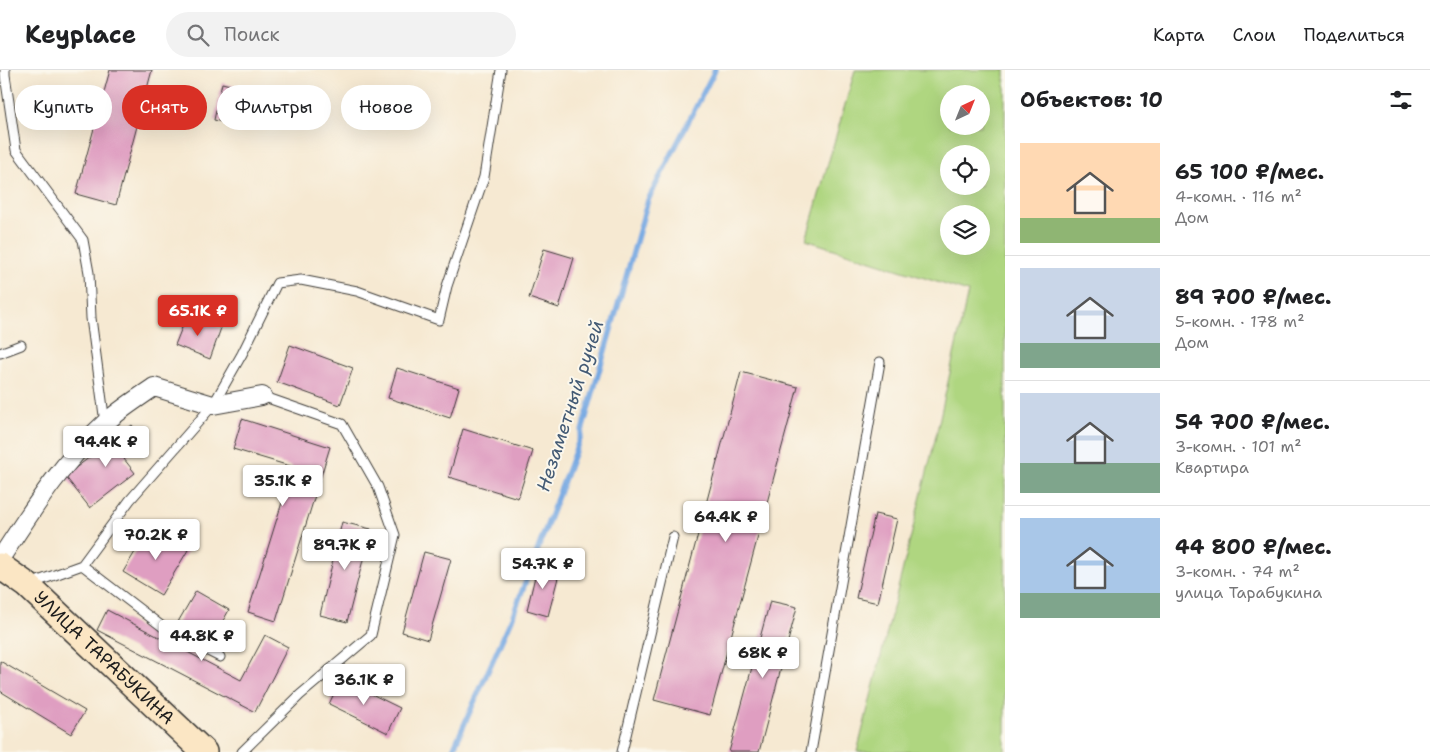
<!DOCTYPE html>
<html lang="ru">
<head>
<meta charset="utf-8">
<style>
  :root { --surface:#fff; --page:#f2f2f2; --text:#202124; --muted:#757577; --line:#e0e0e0; --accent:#d93025 }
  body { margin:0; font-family:"Shantell Sans",sans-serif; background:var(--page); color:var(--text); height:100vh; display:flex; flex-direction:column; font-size:19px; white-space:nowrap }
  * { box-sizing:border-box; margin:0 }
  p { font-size:16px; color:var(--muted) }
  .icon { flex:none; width:28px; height:28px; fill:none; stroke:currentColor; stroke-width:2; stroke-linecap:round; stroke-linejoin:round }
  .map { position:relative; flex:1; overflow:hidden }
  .sheet { display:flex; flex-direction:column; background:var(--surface); width:425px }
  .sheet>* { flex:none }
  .guide { position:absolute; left:15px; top:15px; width:475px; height:45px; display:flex; gap:10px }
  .needle { width:32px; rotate:43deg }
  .buttons { position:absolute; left:940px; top:15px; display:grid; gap:10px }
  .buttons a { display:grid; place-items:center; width:50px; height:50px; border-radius:50%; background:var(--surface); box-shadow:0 5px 20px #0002; font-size:25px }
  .price { position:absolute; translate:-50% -42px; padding:0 11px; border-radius:5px; background:#fff; color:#222; font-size:16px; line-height:32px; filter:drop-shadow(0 1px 2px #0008) }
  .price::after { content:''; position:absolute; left:50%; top:30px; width:15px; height:11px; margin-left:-8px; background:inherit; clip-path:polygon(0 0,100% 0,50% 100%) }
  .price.on { background:var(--accent); color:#fff }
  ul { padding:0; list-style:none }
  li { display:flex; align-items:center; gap:15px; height:125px; padding:0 15px }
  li+li { border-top:1px solid var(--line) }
  li span { display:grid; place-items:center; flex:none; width:140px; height:100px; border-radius:0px; color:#555 }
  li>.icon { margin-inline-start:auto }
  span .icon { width:60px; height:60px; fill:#fffc; stroke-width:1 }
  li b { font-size:21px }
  h2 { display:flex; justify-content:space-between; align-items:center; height:60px; padding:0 15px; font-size:21px }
  .pill { padding:0 18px; border-radius:22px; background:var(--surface); box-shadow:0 5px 20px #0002; font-size:18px; line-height:45px }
  .pill.on { background:var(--accent); color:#fff }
  header { display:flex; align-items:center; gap:30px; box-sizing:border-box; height:70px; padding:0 25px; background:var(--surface); border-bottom:1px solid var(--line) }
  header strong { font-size:24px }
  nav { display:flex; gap:28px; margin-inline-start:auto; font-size:18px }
  .search { width:350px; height:45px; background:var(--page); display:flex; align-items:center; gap:12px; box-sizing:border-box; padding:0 18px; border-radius:28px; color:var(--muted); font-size:19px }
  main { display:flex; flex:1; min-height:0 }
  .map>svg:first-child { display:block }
  .green { fill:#afd680; stroke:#66794e; fill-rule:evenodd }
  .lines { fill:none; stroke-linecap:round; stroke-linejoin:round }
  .stream { stroke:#76a8e2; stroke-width:5.5 }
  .building { fill:#df9ec1 }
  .lane-casing { stroke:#3d3b37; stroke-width:11 }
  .street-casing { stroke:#3d3b37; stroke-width:20 }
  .secondary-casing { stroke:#3d3b37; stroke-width:28 }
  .lane { stroke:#fff; stroke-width:9 }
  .street { stroke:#fff; stroke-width:18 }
  .secondary { stroke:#fbe6c4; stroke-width:25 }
  .labels { text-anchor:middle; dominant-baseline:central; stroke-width:4; stroke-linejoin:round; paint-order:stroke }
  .street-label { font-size:18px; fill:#1c1c1c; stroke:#fbf7ec }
  .water-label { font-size:19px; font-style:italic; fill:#445b75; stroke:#fbf7ec }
</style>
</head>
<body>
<header>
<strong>Keyplace</strong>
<div class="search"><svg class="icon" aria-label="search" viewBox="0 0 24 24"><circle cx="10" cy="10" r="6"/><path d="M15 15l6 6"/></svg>Поиск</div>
<nav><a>Карта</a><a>Слои</a><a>Поделиться</a></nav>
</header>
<main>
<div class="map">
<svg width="1005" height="682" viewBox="0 0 1005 682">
  <rect width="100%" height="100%" fill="#fbf7ec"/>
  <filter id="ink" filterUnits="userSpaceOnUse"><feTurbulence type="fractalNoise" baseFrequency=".02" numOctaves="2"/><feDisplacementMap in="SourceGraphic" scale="10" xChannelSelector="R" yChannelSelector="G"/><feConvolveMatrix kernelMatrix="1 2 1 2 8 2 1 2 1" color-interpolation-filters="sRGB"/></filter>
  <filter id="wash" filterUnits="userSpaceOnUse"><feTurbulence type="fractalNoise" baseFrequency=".0096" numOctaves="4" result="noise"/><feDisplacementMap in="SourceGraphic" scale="20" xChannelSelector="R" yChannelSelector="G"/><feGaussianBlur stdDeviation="1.12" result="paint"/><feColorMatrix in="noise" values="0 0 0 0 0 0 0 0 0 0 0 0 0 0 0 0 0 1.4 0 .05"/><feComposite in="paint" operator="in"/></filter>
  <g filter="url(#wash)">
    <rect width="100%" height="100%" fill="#f6e9d2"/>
    <path class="green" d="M 855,0 L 1005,0 L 1005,682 L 857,682 L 935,370 L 968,222 L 806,170 ZM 949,24 L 981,24 L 981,56 L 949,56 ZM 949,84 L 981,84 L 981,116 L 949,116 ZM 949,144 L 981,144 L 981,176 L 949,176 Z"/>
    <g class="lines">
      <path class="stream" d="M 452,682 L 513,545 L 580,368 L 648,130 L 715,0"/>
    </g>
    <g id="blocks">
      <path class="building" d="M 110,0 L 152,0 L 116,135 L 76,124 Z
        M 222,13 L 251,20 L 242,57 L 214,50 Z
        M 544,179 L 574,188 L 559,238 L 529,228 Z
        M 187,245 L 221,258 L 210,289 L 175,275 Z
        M 290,275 L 353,298 L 340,335 L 277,312 Z
        M 397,298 L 459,318 L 450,348 L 388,328 Z
        M 741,302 L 798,317 L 710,645 L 654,630 Z
        M 242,349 L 330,377 L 276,551 L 248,542 L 293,397 L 233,379 Z
        M 132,355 L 145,372 L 124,389 L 135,403 L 90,438 L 65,406 Z
        M 463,359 L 533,381 L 518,428 L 449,407 Z
        M 875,444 L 897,449 L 878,533 L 856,528 Z
        M 342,452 L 371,459 L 347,552 L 320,545 Z
        M 150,457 L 188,480 L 161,525 L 123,502 Z
        M 424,482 L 451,489 L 428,570 L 402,562 Z
        M 538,494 L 560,500 L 548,546 L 527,540 Z
        M 196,521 L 229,540 L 209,576 L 175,557 Z
        M 770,531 L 797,537 L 759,682 L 729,682 Z
        M 107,540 L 241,610 L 265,565 L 288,577 L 255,642 L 97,560 Z
        M 0,591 L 85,641 L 71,664 L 0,621 Z
        M 341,609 L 400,638 L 388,663 L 329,634 Z"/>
    </g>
  </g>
  <g filter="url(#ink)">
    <use href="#blocks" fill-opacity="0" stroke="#3d3b37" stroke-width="1"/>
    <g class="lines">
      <defs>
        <path id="lane" d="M 5,0 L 5,5 L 16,80 L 83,170 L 89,203 L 91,248 L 105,353
          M 0,283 L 21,275
          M 82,495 L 130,430 L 213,335 L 242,284 L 277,213 L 301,210 L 357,221 L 439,250 L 447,216 L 484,107 L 501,0
          M 30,514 L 82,495 L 168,561 L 220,587
          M 242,682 L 300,625 L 371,565 L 395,465 L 378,417 L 342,354 L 262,326
          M 622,682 L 673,467
          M 811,682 L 880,292"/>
        <path id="street" d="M 0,489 C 31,442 62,392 104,354 C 119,340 137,329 154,317 L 213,335 L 262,326"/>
        <g id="secondary">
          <path id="s1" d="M 0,496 L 27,515 L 204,682"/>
        </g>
      </defs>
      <use href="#lane" class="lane-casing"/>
      <use href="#street" class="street-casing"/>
      <use href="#secondary" class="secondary-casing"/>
      <use href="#lane" class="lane"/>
      <use href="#street" class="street"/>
      <use href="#secondary" class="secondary"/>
    </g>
  </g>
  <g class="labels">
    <g class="street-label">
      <text stroke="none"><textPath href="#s1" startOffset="139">УЛИЦА ТАРАБУКИНА</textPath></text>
    </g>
    <g class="water-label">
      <text transform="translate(570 336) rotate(-72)">Незаметный ручей</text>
    </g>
  </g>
</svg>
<div class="buttons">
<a><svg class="needle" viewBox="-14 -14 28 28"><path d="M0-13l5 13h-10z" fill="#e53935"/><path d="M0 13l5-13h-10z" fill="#757577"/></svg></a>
<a><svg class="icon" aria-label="locate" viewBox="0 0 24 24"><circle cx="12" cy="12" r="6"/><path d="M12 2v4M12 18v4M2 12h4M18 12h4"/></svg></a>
<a><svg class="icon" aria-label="layers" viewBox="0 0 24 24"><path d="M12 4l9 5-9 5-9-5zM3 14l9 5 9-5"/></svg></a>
</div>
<b class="price on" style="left:198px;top:267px">65.1K ₽</b>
<b class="price" style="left:106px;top:398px">94.4K ₽</b>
<b class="price" style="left:283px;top:437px">35.1K ₽</b>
<b class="price" style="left:726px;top:473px">64.4K ₽</b>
<b class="price" style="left:156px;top:491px">70.2K ₽</b>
<b class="price" style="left:345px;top:501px">89.7K ₽</b>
<b class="price" style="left:543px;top:520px">54.7K ₽</b>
<b class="price" style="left:202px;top:592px">44.8K ₽</b>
<b class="price" style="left:763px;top:609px">68K ₽</b>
<b class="price" style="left:364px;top:636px">36.1K ₽</b>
<div class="guide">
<a class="pill">Купить</a>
<a class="pill on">Снять</a>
<a class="pill">Фильтры</a>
<a class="pill">Новое</a>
</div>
</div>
<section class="sheet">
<h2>Объектов: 10<svg class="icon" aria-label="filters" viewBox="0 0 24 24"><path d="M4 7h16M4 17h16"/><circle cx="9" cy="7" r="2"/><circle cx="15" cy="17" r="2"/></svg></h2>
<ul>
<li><span style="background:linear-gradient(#ffd9b3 75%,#8fb573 0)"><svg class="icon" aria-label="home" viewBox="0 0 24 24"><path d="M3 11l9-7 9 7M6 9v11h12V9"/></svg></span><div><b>65 100 ₽/мес.</b><p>4-комн. · 116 m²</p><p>Дом</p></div></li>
<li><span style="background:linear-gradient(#c9d6e8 75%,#7fa58c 0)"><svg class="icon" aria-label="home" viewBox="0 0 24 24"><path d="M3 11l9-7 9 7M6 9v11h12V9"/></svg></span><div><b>89 700 ₽/мес.</b><p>5-комн. · 178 m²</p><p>Дом</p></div></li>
<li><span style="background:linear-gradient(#c9d6e8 70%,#7fa58c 0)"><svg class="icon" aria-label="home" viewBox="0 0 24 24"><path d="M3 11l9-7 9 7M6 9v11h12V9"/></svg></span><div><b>54 700 ₽/мес.</b><p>3-комн. · 101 m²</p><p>Квартира</p></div></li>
<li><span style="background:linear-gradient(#a9c7e8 75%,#7fa58c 0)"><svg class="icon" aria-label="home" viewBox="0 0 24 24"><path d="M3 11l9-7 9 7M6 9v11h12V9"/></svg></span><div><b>44 800 ₽/мес.</b><p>3-комн. · 74 m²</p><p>улица Тарабукина</p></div></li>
</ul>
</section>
</main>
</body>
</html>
